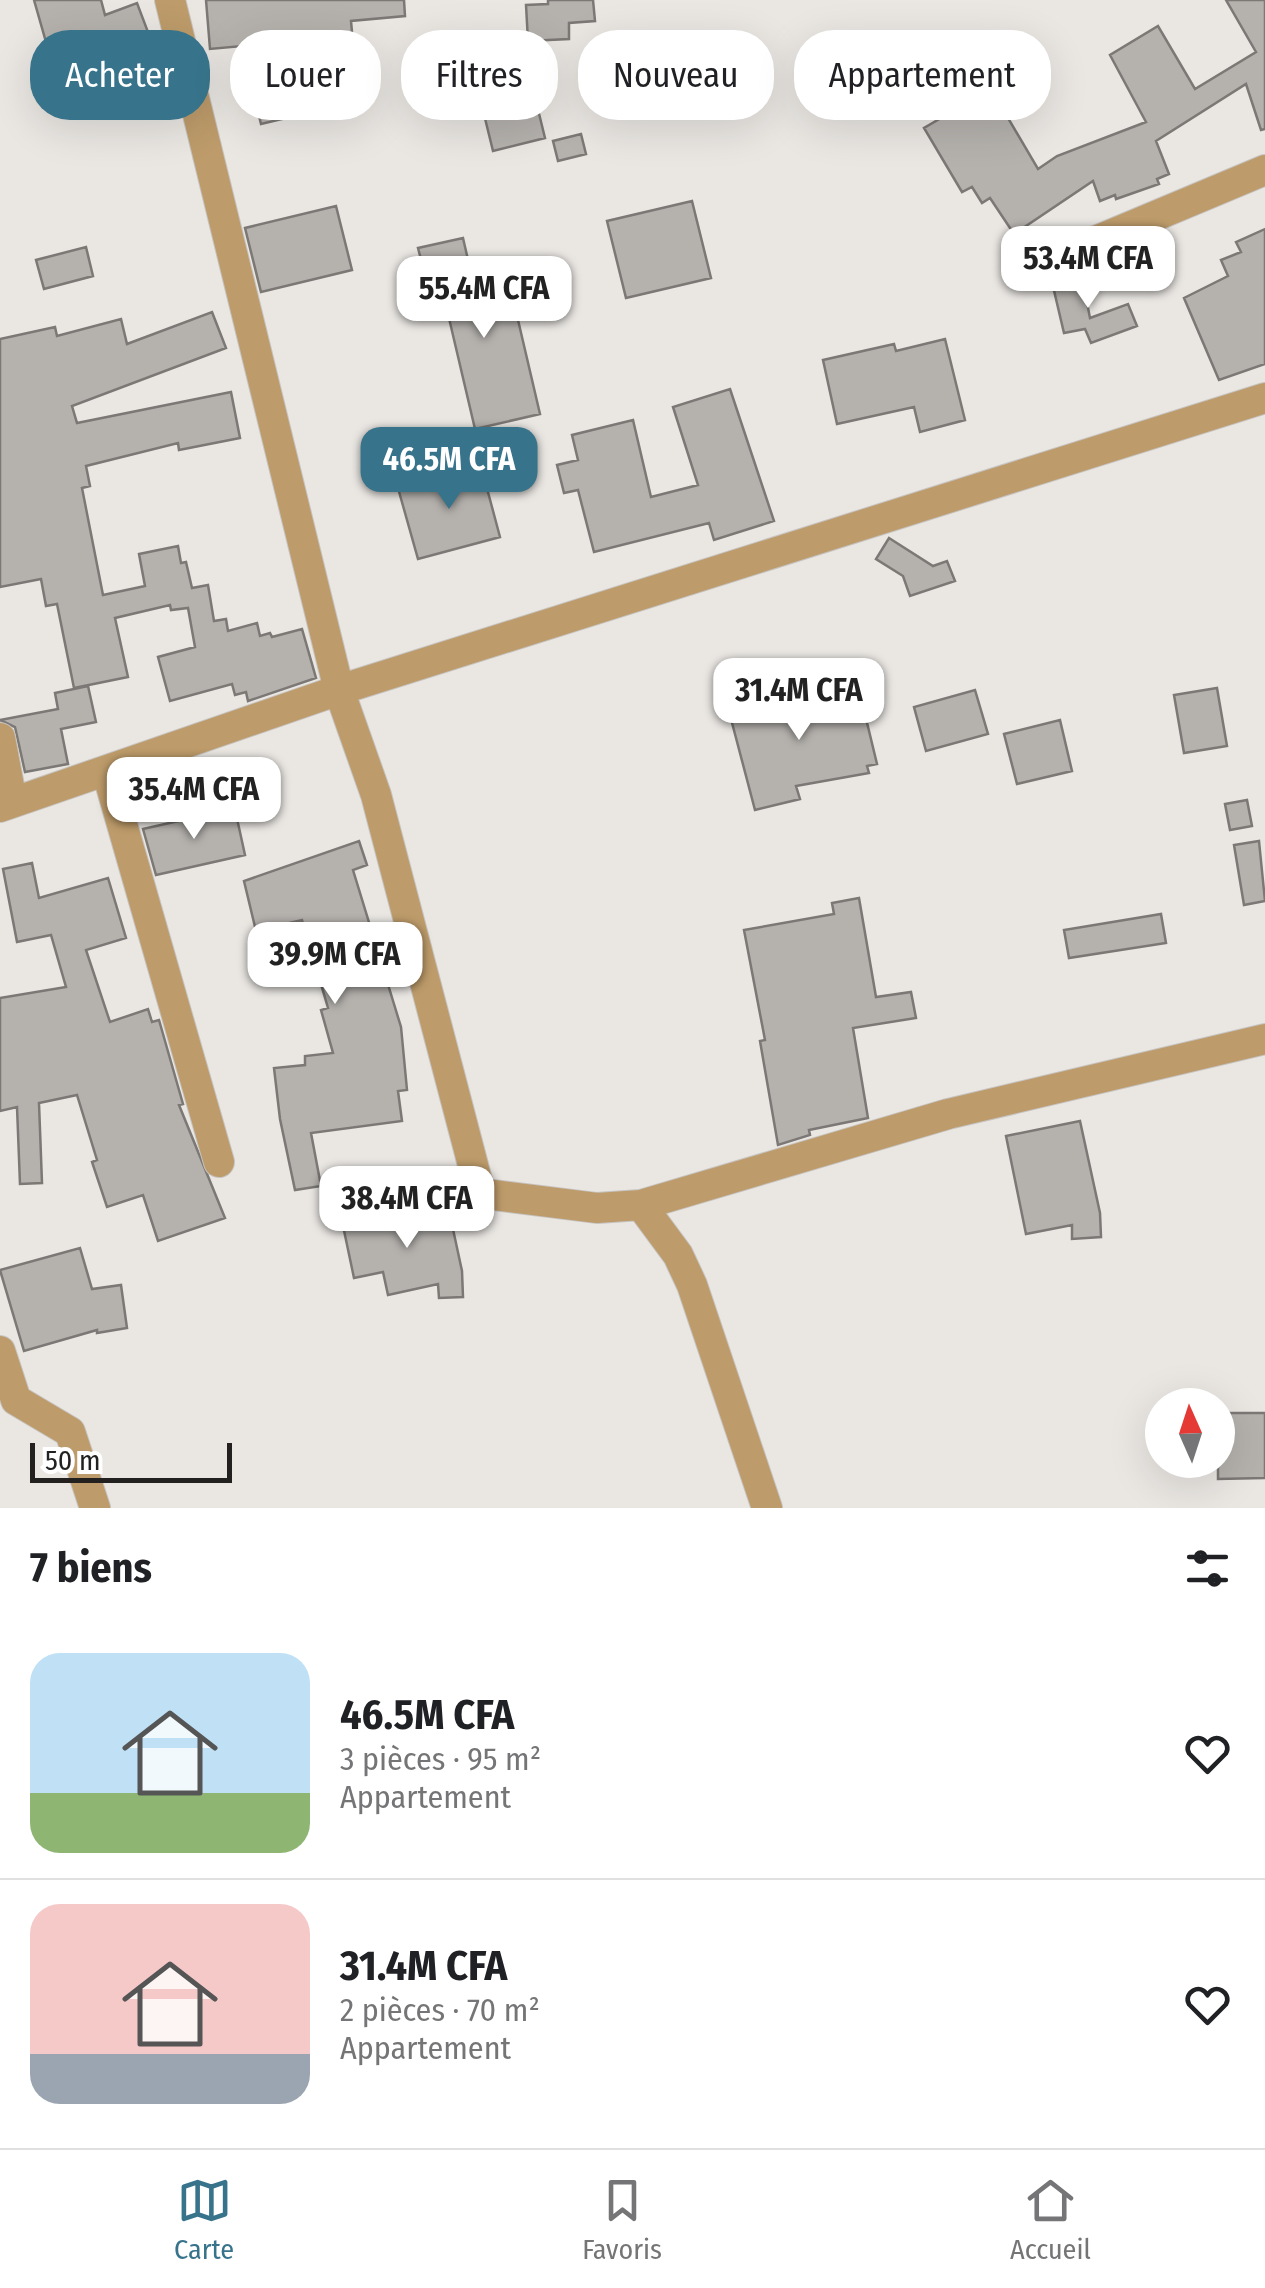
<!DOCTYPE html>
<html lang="fr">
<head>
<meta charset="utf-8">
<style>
  :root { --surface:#fff; --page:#f2f2f2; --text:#202124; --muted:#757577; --line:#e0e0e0; --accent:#37738a }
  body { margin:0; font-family:"Fira Sans Condensed",sans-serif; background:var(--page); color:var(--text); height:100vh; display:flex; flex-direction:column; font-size:38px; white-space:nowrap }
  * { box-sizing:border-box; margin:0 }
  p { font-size:32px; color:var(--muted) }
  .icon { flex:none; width:55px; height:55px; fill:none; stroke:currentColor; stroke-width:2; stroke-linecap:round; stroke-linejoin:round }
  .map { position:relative; height:1508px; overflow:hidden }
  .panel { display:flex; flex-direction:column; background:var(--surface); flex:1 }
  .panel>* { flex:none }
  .banner { position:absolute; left:30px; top:30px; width:1205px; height:90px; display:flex; gap:20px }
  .needle { width:65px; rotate:357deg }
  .controls { position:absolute; left:1145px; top:1388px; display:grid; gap:20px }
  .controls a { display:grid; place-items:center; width:90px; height:90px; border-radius:50%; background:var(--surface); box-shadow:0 10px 40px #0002; font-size:50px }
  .scale { position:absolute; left:30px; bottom:25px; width:202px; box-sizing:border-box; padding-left:10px; border:5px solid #222120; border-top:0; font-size:28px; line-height:35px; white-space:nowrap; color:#222120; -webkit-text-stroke:8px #fff; paint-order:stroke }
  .price { position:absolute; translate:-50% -85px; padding:0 22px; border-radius:20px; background:#fff; color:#222; font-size:32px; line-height:65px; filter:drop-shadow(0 2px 5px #0008) }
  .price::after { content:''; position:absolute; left:50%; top:60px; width:30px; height:22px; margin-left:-15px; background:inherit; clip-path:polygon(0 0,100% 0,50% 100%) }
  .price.on { background:var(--accent); color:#fff }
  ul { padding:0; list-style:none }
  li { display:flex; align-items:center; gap:30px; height:250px; padding:0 30px }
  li+li { border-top:2px solid var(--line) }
  li span { display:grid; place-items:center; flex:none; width:280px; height:200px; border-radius:30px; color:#555 }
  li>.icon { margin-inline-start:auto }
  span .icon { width:120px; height:120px; fill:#fffc; stroke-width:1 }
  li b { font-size:42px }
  h2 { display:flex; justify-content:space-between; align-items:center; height:120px; padding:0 30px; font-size:42px }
  .chip { padding:0 35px; border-radius:40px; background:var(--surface); box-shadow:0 10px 40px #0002; font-size:35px; line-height:90px }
  .chip.on { background:var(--accent); color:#fff }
  .tab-bar { display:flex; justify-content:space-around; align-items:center; height:140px; border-top:2px solid var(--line); background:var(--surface); font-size:28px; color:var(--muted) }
  .tab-bar a { display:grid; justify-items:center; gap:5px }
  .tab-bar .on { color:var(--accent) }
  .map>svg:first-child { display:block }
  .building { fill:#b5b2ae; stroke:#7b7875; stroke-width:2.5 }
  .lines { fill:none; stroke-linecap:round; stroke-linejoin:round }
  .street-casing { stroke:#c6c3c0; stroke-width:32 }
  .street { stroke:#bd9b6a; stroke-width:30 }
</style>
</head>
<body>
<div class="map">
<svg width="1265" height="1508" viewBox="0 0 1265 1508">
  <rect width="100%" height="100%" fill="#eae7e3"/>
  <path class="building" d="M 34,0 L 101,0 L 105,15 L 137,3 L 151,40 L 52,63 Z
    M 206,0 L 404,0 L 405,16 L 351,21 L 352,32 L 290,41 L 307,113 L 261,124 L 242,46 L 210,49 Z
    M 548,0 L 593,0 L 595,21 L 569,23 L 569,39 L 528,41 L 526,5 L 548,4 Z
    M 1226,0 L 1265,0 L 1265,129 L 1261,130 L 1246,84 L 1156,141 L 1169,174 L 1157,179 L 1159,184 L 1116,199 L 1115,195 L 1100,201 L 1093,181 L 1014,234 L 990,198 L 982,203 L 972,187 L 962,192 L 924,128 L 991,89 L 1038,169 L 1057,156 L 1146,122 L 1110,55 L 1158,26 L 1195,89 L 1256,52 Z
    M 532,85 L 545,138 L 493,151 L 480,98 Z
    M 581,134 L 586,154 L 558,161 L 553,141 Z
    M 692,201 L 711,278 L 626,298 L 607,221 Z
    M 336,206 L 352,270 L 261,292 L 245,228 Z
    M 1265,229 L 1265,364 L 1219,380 L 1184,298 L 1228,276 L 1221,260 L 1241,252 L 1236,242 Z
    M 463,238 L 477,299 L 511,290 L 540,414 L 475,429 L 437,267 L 424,271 L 418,248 Z
    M 86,247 L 93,276 L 44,289 L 36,260 Z
    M 1081,272 L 1090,318 L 1128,304 L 1137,326 L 1091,343 L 1085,329 L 1064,333 L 1052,282 L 1059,280 L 1058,276 Z
    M 212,312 L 226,348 L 72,406 L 77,423 L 231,392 L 240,438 L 179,450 L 178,443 L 86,466 L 90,486 L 82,488 L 103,595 L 145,586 L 139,554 L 178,546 L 181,563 L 186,562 L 192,588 L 208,585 L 214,621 L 226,619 L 228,631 L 257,623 L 260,636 L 270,633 L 272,637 L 302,629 L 316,678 L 248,701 L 246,692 L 235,695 L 232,684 L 170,701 L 158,657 L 195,647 L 188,608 L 171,610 L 170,605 L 115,618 L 128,677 L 74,688 L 57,604 L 46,606 L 41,579 L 0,587 L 0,339 L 55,327 L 57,336 L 121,319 L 127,344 Z
    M 945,339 L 965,420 L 920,432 L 914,407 L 837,424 L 823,360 L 894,344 L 896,351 Z
    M 730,389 L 774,521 L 714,540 L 709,523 L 594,552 L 578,490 L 564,493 L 557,465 L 578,460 L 572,435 L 633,420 L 651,497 L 698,485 L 673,407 Z
    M 481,466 L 500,537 L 418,559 L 398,488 Z
    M 889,538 L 933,566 L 947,561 L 955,581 L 910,596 L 903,576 L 876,559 Z
    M 88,686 L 96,722 L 61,729 L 68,764 L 25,772 L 15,727 L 0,720 L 58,709 L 55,693 Z
    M 771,688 L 776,708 L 846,691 L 849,704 L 862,702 L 877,764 L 867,766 L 869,773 L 796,786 L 800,799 L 755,810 L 726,700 Z
    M 1217,688 L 1227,746 L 1184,753 L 1174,695 Z
    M 975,690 L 988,734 L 926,751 L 914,707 Z
    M 1060,720 L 1072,771 L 1017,784 L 1004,734 Z
    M 1247,800 L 1252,826 L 1230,830 L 1225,804 Z
    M 214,813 L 215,818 L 236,814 L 245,855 L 156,875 L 143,829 Z
    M 359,841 L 367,865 L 353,870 L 401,1027 L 407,1090 L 398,1091 L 402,1121 L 311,1133 L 321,1186 L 295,1190 L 280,1119 L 274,1068 L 305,1065 L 305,1056 L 333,1053 L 321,1010 L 328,1008 L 302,920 L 256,931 L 244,881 Z
    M 1259,841 L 1265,901 L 1244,905 L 1234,845 Z
    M 32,863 L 39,898 L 108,878 L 126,938 L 86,950 L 110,1022 L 148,1009 L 152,1022 L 159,1020 L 183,1104 L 179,1105 L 225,1218 L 158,1241 L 143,1195 L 107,1207 L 92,1162 L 97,1160 L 77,1095 L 39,1103 L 42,1183 L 20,1184 L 17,1107 L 0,1111 L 0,998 L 66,987 L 51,935 L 17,942 L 3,869 Z
    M 859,898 L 876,997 L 911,992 L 916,1018 L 853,1028 L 868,1118 L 809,1130 L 810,1135 L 778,1145 L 760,1041 L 765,1040 L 744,930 L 834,914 L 832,903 Z
    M 1161,914 L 1166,943 L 1069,958 L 1064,930 Z
    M 1080,1121 L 1100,1213 L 1101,1237 L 1072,1239 L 1072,1225 L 1026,1234 L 1006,1136 Z
    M 448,1206 L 462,1271 L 463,1297 L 439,1298 L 438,1284 L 388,1295 L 383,1272 L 354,1278 L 342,1221 L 384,1212 L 386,1219 Z
    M 80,1248 L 92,1289 L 121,1285 L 127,1328 L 97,1333 L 97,1330 L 24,1351 L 0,1270 Z
    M 1218,1413 L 1265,1413 L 1265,1478 L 1218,1479 Z"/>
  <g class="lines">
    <defs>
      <path id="street" d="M 170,0 L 339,690 L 376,795 L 479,1188 L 486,1194 L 597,1208 L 641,1205 L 948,1114 L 1265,1039
        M 1086,245 L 1265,170
        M 0,738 L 12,802
        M 107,772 L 219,1162
        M 0,807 L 339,690 L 1265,398
        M 641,1205 L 678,1255 L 692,1285 L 767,1508
        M 0,1351 L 16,1400 L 70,1432 L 95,1508"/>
    </defs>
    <use href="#street" class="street-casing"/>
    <use href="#street" class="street"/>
  </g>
</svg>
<div class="controls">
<a><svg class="needle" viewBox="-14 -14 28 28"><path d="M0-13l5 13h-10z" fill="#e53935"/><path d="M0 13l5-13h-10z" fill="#757577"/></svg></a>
</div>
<div class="scale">50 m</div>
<b class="price" style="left:1088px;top:311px">53.4M CFA</b>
<b class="price" style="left:484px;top:341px">55.4M CFA</b>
<b class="price on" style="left:449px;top:512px">46.5M CFA</b>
<b class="price" style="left:799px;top:743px">31.4M CFA</b>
<b class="price" style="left:194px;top:842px">35.4M CFA</b>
<b class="price" style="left:335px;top:1007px">39.9M CFA</b>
<b class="price" style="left:407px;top:1251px">38.4M CFA</b>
<div class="banner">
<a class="chip on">Acheter</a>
<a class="chip">Louer</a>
<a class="chip">Filtres</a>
<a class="chip">Nouveau</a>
<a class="chip">Appartement</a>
</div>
</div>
<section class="panel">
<h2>7 biens<svg class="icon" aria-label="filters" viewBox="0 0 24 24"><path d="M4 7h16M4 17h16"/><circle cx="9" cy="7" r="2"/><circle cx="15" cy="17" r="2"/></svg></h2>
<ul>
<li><span style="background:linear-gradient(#bfe0f5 70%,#8fb573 0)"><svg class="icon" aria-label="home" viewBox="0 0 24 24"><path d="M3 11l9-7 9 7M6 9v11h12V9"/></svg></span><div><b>46.5M CFA</b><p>3 pièces · 95 m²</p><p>Appartement</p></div><svg class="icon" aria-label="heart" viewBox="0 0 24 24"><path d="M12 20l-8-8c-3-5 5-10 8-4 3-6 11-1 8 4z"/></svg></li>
<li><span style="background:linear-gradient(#f6c9c9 75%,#9aa5b1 0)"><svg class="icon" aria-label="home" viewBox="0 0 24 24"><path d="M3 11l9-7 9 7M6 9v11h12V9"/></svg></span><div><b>31.4M CFA</b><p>2 pièces · 70 m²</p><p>Appartement</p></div><svg class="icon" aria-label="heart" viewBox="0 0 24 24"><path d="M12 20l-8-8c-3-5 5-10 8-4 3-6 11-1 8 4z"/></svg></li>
</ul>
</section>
<nav class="tab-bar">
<a class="on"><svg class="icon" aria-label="map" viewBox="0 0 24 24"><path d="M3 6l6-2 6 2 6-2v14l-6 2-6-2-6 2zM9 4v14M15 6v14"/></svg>Carte</a>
<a><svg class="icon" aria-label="saved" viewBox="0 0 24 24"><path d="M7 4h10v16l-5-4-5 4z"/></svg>Favoris</a>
<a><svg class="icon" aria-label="home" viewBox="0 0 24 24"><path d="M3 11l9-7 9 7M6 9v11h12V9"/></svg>Accueil</a>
</nav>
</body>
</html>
